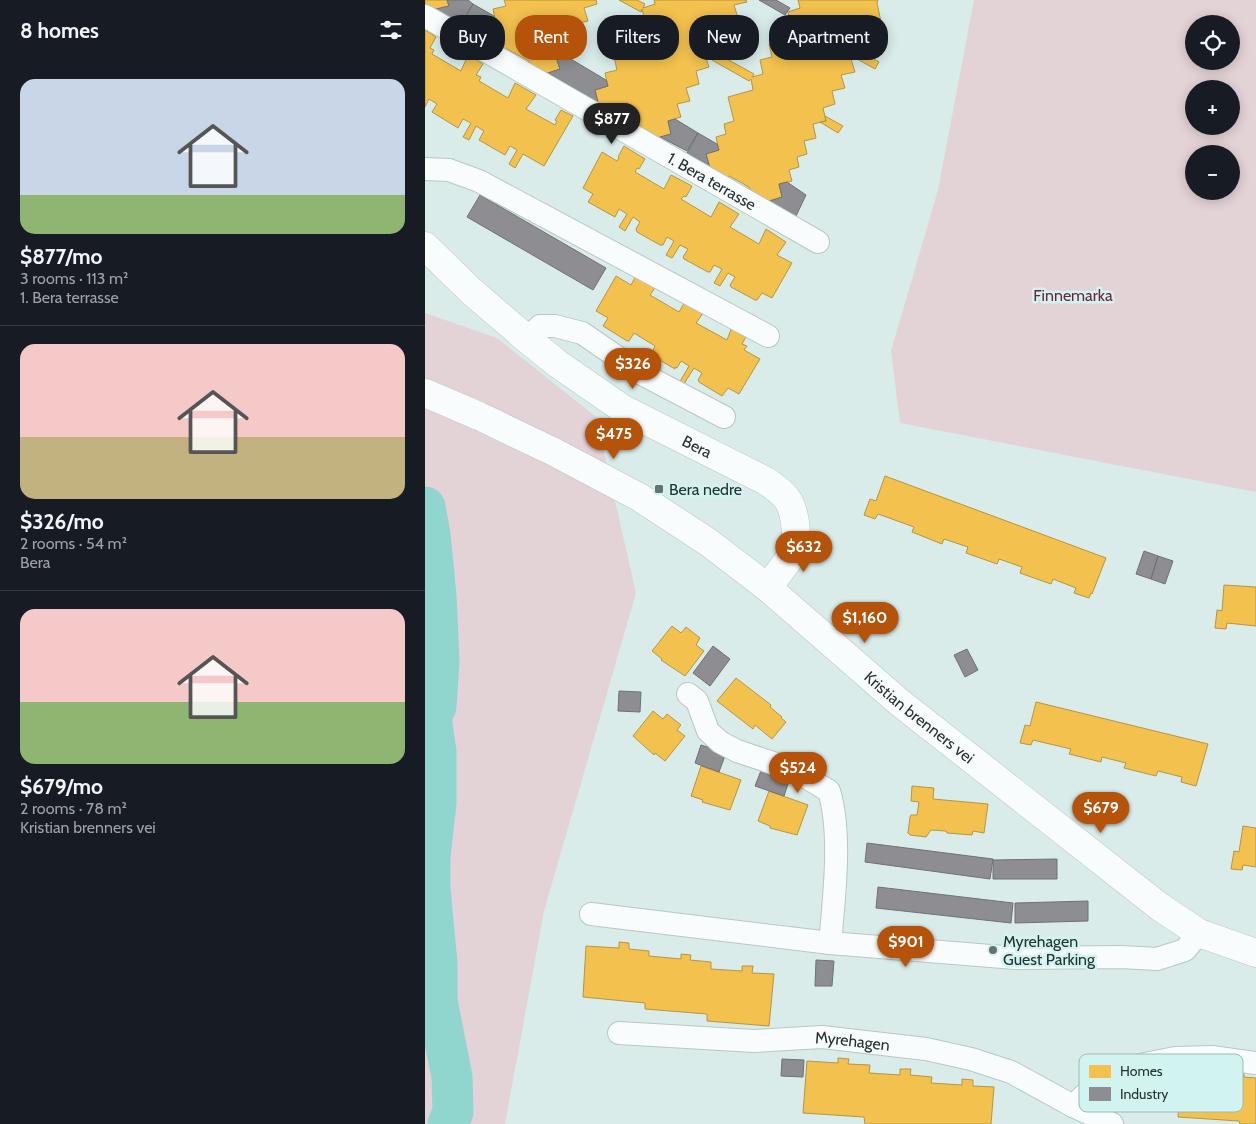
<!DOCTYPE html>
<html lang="en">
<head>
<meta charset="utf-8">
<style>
  :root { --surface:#171b24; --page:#242831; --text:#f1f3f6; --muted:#9ea1a6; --line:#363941; --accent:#b45309 }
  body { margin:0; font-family:Cabin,sans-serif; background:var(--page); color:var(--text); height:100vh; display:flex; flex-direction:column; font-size:19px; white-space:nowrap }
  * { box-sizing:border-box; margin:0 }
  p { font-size:16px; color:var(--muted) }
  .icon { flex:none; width:28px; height:28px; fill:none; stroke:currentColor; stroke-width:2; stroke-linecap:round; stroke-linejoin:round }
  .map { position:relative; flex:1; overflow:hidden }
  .panel { display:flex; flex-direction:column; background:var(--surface); width:425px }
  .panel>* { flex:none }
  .hud { position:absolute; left:15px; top:15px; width:475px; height:45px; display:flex; gap:10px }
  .fabs { position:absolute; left:760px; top:15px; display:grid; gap:10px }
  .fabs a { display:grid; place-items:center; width:55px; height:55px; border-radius:50%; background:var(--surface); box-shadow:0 2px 12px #0003; font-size:25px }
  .price { position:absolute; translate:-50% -42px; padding:0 11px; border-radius:18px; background:var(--accent); color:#fff; font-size:16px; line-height:32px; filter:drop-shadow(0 1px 2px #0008) }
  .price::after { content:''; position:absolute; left:50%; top:30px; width:15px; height:11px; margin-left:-8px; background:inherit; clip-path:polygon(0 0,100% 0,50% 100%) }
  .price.on { background:#222; color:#fff }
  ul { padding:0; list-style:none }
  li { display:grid; align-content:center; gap:10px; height:265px; padding:0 20px }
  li+li { border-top:1px solid var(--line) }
  li span { display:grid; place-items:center; height:155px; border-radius:15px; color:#555 }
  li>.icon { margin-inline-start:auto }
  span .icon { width:90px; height:90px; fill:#fffc; stroke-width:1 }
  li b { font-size:21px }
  h2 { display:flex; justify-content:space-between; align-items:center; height:60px; padding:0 20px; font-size:21px }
  .chip { padding:0 18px; border-radius:20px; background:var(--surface); box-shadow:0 2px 12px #0003; font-size:18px; line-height:45px }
  .chip.on { background:var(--accent); color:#fff }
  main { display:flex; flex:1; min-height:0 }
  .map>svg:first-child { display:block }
  .green { fill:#e3d2d6; fill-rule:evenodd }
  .homes { fill:#f2c14e; stroke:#b49645 }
  .industry { fill:#8d8d92; stroke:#6e7275 }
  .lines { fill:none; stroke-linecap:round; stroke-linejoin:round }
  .river { stroke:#90d5ce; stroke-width:41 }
  .minor-casing { stroke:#b8c7c5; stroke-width:24 }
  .tertiary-casing { stroke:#b8c7c5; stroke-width:29 }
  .secondary-casing { stroke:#b8c7c5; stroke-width:29 }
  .minor { stroke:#f9fcfc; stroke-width:22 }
  .tertiary { stroke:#f9fcfc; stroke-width:28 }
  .secondary { stroke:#f9fcfc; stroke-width:28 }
  .poi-dot { fill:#647372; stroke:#d1f4f0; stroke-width:2 }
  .labels { text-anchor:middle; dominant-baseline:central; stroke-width:5; stroke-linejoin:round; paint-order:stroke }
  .street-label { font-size:16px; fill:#253231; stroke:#d1f4f0 }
  .park-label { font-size:16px; fill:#73203b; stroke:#d1f4f0 }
  .poi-label { font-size:16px; fill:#253231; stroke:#d1f4f0; text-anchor:start }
  .key { fill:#d1f4f0; stroke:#9dbab7; stroke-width:1 }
  .key-label { font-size:14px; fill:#253231 }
</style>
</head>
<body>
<main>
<section class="panel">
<h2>8 homes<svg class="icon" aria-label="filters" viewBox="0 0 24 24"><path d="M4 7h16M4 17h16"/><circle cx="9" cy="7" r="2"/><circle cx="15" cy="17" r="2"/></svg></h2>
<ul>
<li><span style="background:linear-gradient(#c9d6e8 75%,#8fb573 0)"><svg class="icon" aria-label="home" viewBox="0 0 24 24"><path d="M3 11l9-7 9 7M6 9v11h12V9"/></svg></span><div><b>$877/mo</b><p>3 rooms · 113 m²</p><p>1. Bera terrasse</p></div></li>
<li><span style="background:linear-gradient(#f6c9c9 60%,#c2b280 0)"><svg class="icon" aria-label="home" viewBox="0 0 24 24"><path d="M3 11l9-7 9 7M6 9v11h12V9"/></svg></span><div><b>$326/mo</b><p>2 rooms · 54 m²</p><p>Bera</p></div></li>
<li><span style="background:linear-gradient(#f6c9c9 60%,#8fb573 0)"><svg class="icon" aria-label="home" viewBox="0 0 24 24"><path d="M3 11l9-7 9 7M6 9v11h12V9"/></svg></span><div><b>$679/mo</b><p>2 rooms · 78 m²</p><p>Kristian brenners vei</p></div></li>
</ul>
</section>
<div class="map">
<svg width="831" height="1124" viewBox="0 0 831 1124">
  <rect width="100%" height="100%" fill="#d9ecea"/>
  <path class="green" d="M 549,0 L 831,0 L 831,492 L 475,423 L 466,351 L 513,190 ZM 769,24 L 806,24 L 806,61 L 769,61 ZM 769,89 L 806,89 L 806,126 L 769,126 ZM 769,154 L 806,154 L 806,191 L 769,191 Z
    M 0,313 L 72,338 L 171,417 L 211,593 L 119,911 L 80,1124 L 0,1124 Z"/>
  <path class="homes" d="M 0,0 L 22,0 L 24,6 L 9,10 L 0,5 Z
    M 79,0 L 171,0 L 172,4 L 159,8 L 163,21 L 150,24 L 154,37 L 141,41 L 145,53 L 131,57 L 135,69 L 120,74 L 104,64 L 104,61 L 82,49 L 78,50 L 62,41 L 58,27 L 71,23 L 68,9 L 81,6 Z
    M 194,0 L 212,0 L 220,4 L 218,8 L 230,4 L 229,0 L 321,0 L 322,2 L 309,5 L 313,18 L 299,22 L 303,34 L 290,38 L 294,52 L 280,55 L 284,67 L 271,71 L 274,84 L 261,88 L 265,101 L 252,104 L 256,117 L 243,121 L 246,134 L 232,138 L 215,128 L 214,125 L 202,117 L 194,113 L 189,113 L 173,104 L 170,90 L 183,86 L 180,73 L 192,70 L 189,57 L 201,54 L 198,41 L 211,36 L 208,25 L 220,21 L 217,9 L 216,12 Z
    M 373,0 L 453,0 L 452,3 L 456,22 L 446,25 L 449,39 L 435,42 L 439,55 L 426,59 L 430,72 L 416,75 L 420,88 L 407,91 L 410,104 L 398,108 L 401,121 L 388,124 L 391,138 L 379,141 L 382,154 L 372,157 L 374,167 L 364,170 L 367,181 L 354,184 L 357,197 L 343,201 L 326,192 L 325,188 L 317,183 L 304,176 L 301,178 L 285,167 L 281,154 L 294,150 L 291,137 L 301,134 L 299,124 L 309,121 L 303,97 L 328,90 L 326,79 L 324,81 L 287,60 L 291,53 L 329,74 L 327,77 L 338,74 L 335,60 L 347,57 L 344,44 L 357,41 L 353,28 L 366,24 L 363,12 L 375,8 Z
    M 0,30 L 11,37 L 5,48 L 9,50 L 7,54 L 36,71 L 43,55 L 58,64 L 51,75 L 56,77 L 54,81 L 83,98 L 90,83 L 111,95 L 101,109 L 130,125 L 132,121 L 130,120 L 136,110 L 148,116 L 119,166 L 98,154 L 90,168 L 84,164 L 92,150 L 85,146 L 80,155 L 54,140 L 59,131 L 51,126 L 44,140 L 38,137 L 46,123 L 38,119 L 33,128 L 7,112 L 12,104 L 4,99 L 0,107 Z
    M 438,52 L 454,62 L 450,69 L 432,59 L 439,55 Z
    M 400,116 L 418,126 L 413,133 L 395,122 L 401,121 Z
    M 199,146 L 220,159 L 214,169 L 212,168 L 210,172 L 239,189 L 246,175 L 267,186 L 261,197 L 259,196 L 256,199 L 286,217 L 294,202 L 314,214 L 305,227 L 334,244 L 341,229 L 361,242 L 352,255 L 367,263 L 347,298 L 337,293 L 332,300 L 330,300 L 306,287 L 305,285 L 310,277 L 303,273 L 295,286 L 289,283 L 297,269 L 289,265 L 285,272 L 283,272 L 259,259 L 258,257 L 263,249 L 255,245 L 247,258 L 241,255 L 249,241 L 242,237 L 238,245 L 235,245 L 212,232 L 211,229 L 215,222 L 208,217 L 200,231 L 194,227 L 202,214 L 194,209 L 190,217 L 163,202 L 168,194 L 158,188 L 177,152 L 192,161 L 194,158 L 193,157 Z
    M 214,270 L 234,282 L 225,295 L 254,312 L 262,298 L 281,309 L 271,323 L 302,340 L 308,324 L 323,333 L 317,344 L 322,346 L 319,350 L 335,359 L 314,394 L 303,388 L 297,396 L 274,382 L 273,380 L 277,373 L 269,368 L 257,387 L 253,385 L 264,366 L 256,361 L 252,368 L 250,367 L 250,369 L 226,355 L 230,346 L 209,333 L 204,341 L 202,341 L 178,326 L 183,318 L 171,311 L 191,276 L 206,285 Z
    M 460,476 L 681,558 L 667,594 L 666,593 L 664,598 L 649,593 L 651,588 L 628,579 L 626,584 L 595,573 L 597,567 L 574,559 L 572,564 L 541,553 L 543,547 L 519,539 L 517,544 L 487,532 L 489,527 L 453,514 L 450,519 L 439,515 L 445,499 L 451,501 Z
    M 799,585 L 831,587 L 831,626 L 802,623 L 801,629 L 790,628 L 792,610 L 797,611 Z
    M 247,626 L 256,633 L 261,627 L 275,638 L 271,645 L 279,651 L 260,676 L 236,660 L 237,659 L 227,651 Z
    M 311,678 L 346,705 L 345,707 L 357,717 L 356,718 L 361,722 L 347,739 L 330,725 L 328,729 L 292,701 Z
    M 611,702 L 783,744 L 771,786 L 756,782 L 757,777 L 733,771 L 731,776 L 699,768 L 701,763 L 677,757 L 676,762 L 644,754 L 646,749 L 608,740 L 606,745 L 595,743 L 600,725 L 605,726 Z
    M 228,711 L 238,719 L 242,714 L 256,725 L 252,730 L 260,736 L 240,761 L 230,753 L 229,755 L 208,736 Z
    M 276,766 L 316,780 L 305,810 L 277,802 L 278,800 L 266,796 Z
    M 487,786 L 509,788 L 508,799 L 563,804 L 559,833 L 548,831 L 547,835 L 522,833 L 521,831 L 506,830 L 501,837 L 485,835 L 483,833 L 485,817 L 486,815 L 492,815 L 494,802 L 486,801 Z
    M 344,791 L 383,805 L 372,835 L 345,828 L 345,826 L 333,821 Z
    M 818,826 L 831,828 L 831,867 L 818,865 L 817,870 L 806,869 L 809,851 L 814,852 Z
    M 194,942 L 204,943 L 204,949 L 224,951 L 224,956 L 256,959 L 256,954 L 266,955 L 265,960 L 286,962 L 286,969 L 317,971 L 317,966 L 328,966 L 327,973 L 349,974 L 344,1026 L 282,1021 L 282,1014 L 220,1009 L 220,1003 L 158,997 L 161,946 L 194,948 Z
    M 413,1058 L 424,1059 L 423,1064 L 445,1065 L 444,1073 L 475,1075 L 475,1069 L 486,1069 L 485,1075 L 507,1077 L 506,1083 L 537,1085 L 537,1079 L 548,1080 L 548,1086 L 569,1087 L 566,1124 L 440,1124 L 439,1117 L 378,1113 L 382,1061 L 413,1063 Z
    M 756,1065 L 819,1070 L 819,1077 L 831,1078 L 831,1124 L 815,1124 L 814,1121 L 753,1117 Z"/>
  <path class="industry" d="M 22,0 L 43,0 L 48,4 L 36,24 L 11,9 L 24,6 Z
    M 334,0 L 351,0 L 365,8 L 360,15 Z
    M 48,4 L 69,16 L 71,23 L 58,27 L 61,38 L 36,24 Z
    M 139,55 L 181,80 L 183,86 L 170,90 L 173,102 L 123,73 L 135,69 L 131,57 Z
    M 250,119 L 273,133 L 262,151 L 235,137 L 246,134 L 243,121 Z
    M 273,133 L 292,144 L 294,150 L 281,154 L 284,165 L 262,153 Z
    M 362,182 L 381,195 L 371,216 L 345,201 L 357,197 L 354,184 Z
    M 55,195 L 181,268 L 168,290 L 42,217 Z
    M 719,551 L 733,556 L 726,579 L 711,574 Z
    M 733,556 L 748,561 L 740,584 L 726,579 Z
    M 288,646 L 305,659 L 285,686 L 268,673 Z
    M 542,649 L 553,670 L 540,677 L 529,655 Z
    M 194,691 L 216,692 L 215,712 L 193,711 Z
    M 276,745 L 301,753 L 294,772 L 270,763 Z
    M 337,768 L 365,778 L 359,796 L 330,786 Z
    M 442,843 L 568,859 L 565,879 L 440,862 Z
    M 632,859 L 632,879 L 568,879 L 568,860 Z
    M 453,887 L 588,903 L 586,923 L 451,908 Z
    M 663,901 L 663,921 L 590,923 L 590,903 Z
    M 391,960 L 409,961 L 407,986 L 390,986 Z
    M 357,1059 L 379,1060 L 378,1077 L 356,1076 Z"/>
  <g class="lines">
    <path class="river" d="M 0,507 L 5,535 L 11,596 L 14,661 L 11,706 L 6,718 L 11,752 L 11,803 L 5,856 L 5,889 L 12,964 L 12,1001 L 27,1077 L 28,1112 L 23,1124"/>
    <defs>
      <g id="minor">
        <path id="s1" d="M 0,16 L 393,242"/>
        <path d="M 0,169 L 24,170 L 54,181 L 343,336"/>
        <path d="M 102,339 L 115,326 L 130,326 L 157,333 L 217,374 L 299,417"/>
        <path d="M 263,694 L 272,701 L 283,731 L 295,742 L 312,751 L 369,770 L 404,791 C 417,833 409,899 405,943"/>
        <path d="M 166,914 L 405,943 L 590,958 L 696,957 L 732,959 L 760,950 L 774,933"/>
        <path id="s2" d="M 194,1033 L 329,1041 L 397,1037 L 501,1049 L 546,1059 L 586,1072 L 648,1106 L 687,1124"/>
        <path d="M 648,1106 L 670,1085 L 705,1067 L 750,1058 L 787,1057 L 831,1063"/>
      </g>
      <g id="tertiary">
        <path id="s3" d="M 0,246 L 46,291 L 102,339 L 133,364 L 198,409 L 341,481 C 349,487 359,493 364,502 C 371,516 374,541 366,556 C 359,567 350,577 343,588"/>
      </g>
      <g id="secondary">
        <path id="s4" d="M 0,393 L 54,416 L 129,452 L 214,497 L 283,542 L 343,588 L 474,702 L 735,907 L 774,933 L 831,953"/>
      </g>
    </defs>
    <use href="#minor" class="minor-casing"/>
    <use href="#tertiary" class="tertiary-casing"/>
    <use href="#secondary" class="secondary-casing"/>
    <use href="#minor" class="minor"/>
    <use href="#tertiary" class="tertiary"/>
    <use href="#secondary" class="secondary"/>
  </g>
  <g class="poi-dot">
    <rect x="229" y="484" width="10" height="10" rx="2.5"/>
    <circle cx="568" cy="950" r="5"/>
  </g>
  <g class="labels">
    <g class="street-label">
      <text stroke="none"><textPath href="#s1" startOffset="331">1. Bera terrasse</textPath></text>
      <text stroke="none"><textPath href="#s3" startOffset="340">Bera</textPath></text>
      <text stroke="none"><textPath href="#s4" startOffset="595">Kristian brenners vei</textPath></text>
      <text stroke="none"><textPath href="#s2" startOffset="234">Myrehagen</textPath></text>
    </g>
    <g class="park-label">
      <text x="648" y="295">Finnemarka</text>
    </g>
    <g class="poi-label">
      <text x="244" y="489">Bera nedre</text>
      <text x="578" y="941">Myrehagen<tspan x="578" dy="18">Guest Parking</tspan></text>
    </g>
  </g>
  <rect x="654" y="1054" width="164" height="58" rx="8" class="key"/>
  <rect x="664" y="1065" width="22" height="13" fill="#f2c14e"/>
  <rect x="664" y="1087" width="22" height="14" fill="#8d8d92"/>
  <g class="key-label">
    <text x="695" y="1076">Homes</text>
    <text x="695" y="1099">Industry</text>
  </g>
</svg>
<div class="fabs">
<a><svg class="icon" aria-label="locate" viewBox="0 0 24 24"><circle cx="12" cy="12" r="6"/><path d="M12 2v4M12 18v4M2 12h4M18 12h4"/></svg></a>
<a>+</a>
<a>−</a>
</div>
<b class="price on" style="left:187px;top:145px">$877</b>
<b class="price" style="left:208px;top:390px">$326</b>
<b class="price" style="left:189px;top:460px">$475</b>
<b class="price" style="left:379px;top:573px">$632</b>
<b class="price" style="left:440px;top:644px">$1,160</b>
<b class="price" style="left:373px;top:794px">$524</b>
<b class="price" style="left:676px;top:834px">$679</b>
<b class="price" style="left:481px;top:968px">$901</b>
<div class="hud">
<a class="chip">Buy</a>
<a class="chip on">Rent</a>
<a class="chip">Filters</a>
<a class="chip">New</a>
<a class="chip">Apartment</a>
</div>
</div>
</main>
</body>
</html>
